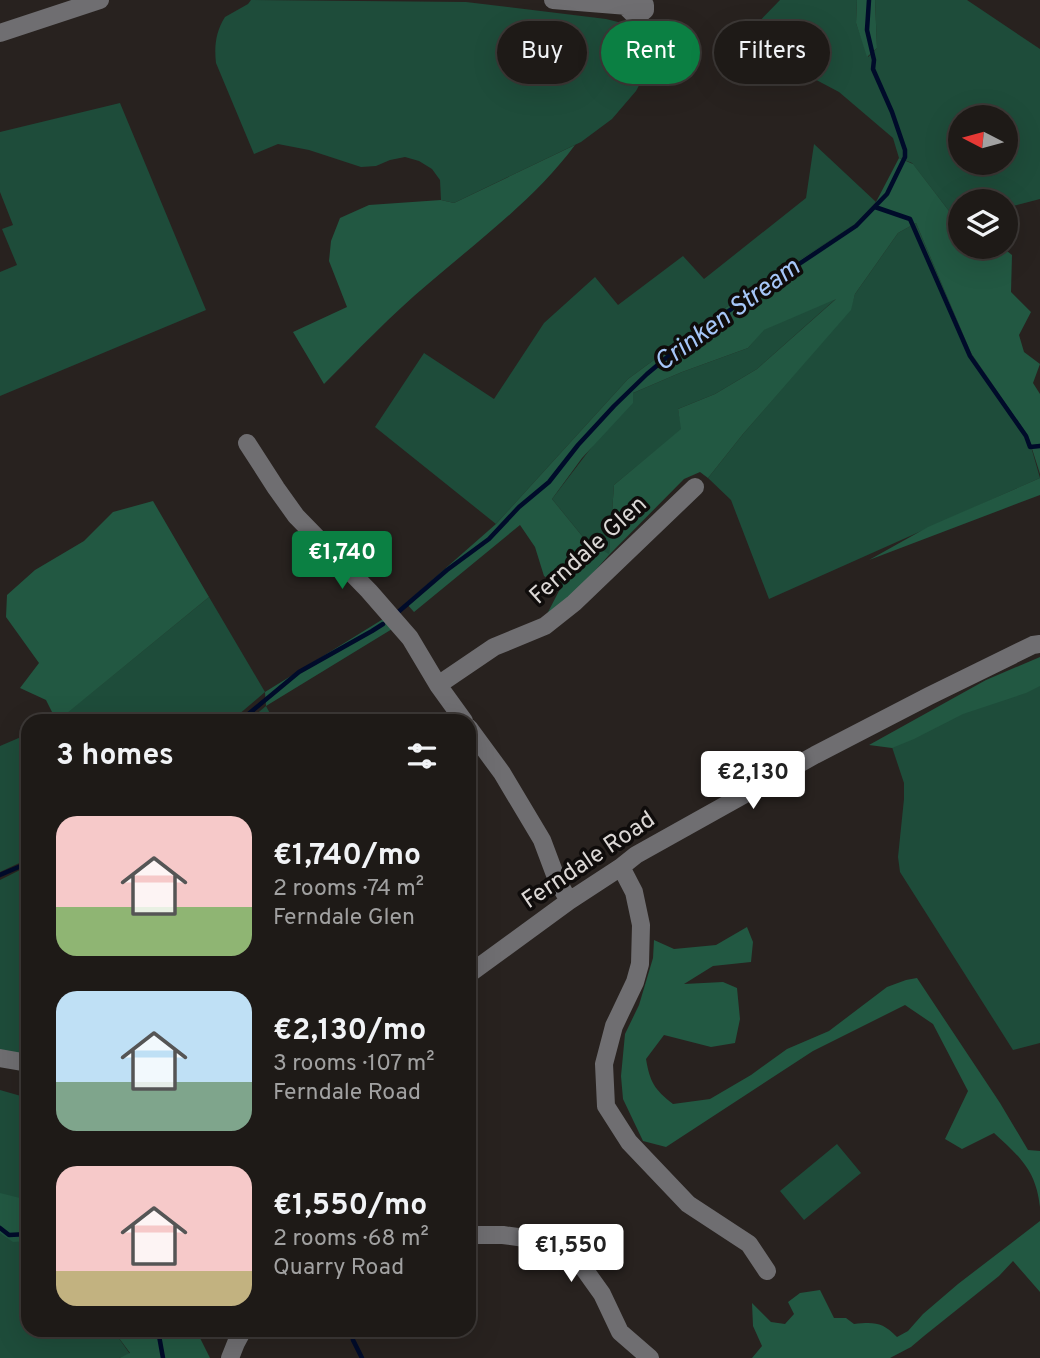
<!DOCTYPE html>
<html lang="en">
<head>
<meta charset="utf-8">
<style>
  :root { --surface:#1e1a17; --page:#2b2724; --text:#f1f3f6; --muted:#a1a1a1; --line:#3c3836; --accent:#0b8043 }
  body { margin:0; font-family:Overpass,sans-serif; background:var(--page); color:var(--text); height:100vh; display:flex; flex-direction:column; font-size:26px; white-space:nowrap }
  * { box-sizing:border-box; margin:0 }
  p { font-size:23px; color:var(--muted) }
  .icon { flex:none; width:38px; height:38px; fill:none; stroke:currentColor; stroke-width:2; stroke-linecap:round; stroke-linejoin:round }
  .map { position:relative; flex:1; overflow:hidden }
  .side { position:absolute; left:21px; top:714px; width:455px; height:623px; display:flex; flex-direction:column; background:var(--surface); border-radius:21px; box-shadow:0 7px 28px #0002,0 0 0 2px var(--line) }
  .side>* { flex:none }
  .top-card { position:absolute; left:497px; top:21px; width:438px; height:63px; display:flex; gap:14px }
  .needle { width:46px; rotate:276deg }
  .buttons { position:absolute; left:948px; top:105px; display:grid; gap:14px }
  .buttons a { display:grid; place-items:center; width:70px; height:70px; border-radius:50%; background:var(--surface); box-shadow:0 7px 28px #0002,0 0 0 2px var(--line); font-size:35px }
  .price { position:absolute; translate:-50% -60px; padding:0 16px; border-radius:7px; background:#fff; color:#222; font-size:23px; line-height:46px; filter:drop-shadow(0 2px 4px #0008) }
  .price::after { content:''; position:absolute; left:50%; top:42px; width:21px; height:16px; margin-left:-10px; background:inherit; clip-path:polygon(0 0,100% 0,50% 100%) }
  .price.active { background:var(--accent); color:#fff }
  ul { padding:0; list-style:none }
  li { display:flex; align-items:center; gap:21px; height:175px; padding:0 35px }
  li span { display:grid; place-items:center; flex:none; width:196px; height:140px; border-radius:21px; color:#555 }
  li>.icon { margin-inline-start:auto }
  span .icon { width:84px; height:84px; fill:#fffc; stroke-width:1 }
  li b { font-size:30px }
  h2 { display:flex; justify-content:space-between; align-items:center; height:84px; padding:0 35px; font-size:30px }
  .pill { padding:0 24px; border-radius:32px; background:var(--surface); box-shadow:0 7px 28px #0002,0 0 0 2px var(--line); font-size:24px; line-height:63px }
  .pill.active { background:var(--accent); color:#fff }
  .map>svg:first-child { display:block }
  .green { fill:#1e4c3a; fill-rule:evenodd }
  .forest { fill:#225842; fill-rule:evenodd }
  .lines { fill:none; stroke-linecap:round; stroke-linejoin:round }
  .stream { stroke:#000b2a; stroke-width:4.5 }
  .minor { stroke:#6f6e71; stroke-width:18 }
  .labels { text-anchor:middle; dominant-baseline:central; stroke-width:7; stroke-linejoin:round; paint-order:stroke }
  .street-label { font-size:24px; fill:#dbd7d5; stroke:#0f0c0b }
  .water-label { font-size:26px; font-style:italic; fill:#a6c6f8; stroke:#0f0c0b }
</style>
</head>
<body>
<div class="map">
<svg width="1040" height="1358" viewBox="0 0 1040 1358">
  <rect width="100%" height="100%" fill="#28221f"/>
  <path class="green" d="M 251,0 L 466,2 L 606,19 L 618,22 L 632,28 L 645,25 L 655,38 L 650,65 L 636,91 L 612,119 L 581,142 L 454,203 L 441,200 L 440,180 L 432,169 L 419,161 L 405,157 L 390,160 L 376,166 L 361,167 L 309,150 L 278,144 L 254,154 L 216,63 C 214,46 216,31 225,17 L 248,4 Z
    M 780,0 L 857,0 L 856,23 L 868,57 L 877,48 L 875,0 L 967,0 L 1040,49 L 1040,199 L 1006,208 L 1006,201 L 961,201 L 961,212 L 949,211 L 912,163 L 899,158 L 893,138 L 839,92 L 741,40 ZM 961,117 L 1006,117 L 1006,163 L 961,163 Z
    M 120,103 L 206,310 L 0,396 L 0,272 L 17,265 L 2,229 L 13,225 L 0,192 L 0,132 Z
    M 814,144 L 876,202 L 857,223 L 722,310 L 628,379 L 496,524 L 375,427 L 424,353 L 494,399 L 544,323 L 595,277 L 618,305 L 683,256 L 704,279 L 806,198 Z
    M 916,223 L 971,353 L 1028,436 L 1040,478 L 769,599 L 731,500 L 708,478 L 743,434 L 850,310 L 855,294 L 898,233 Z
    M 839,296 L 757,369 L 715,394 L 678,409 L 682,429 L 614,485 L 609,555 L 587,542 L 552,499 L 633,393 L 682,372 L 748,348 L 763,330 Z
    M 209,597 L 265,692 L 231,721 L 57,721 Z
    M 1040,660 L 1040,1043 L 1013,1050 L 900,872 L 898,857 L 904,799 L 904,783 L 888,735 Z
    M 266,706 L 274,721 L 248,721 Z
    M 28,734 L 28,859 L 0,872 L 0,746 Z
    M 28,866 L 28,1056 L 0,1051 L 0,880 Z
    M 0,1090 L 28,1098 L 28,1330 L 113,1330 L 130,1354 L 119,1358 L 0,1358 Z
    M 837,1144 L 861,1173 L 804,1220 L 780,1191 Z"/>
  <path class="forest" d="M 857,0 L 875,0 L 877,48 L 867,57 L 856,23 Z
    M 575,145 C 535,199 479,240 428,284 C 391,315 358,350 324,384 L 293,332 L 347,307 L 329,261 L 331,241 L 340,218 L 369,205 L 441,200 L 454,203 Z
    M 899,158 L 913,164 L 949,211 L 961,212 L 961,247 L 1002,247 L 1012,255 L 1011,292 L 1031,312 L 1019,335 L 1024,352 L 1040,364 L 1033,383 L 1040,394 L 1040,474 L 1028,436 L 971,353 L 916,223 L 898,233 L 855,294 L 851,310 L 743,434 L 708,478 L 700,472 L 684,479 L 609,555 L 568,601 L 545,618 L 561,587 L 544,576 L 535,547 L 520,525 L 414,612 L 406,603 L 496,524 L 628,379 L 722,310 L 857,223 L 876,202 ZM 836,299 L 757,369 L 715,394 L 678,409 L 681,429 L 614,485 L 609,554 L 587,542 L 552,499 L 582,458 L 633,403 L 633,393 L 682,372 L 748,348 L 764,330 Z
    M 1040,478 L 1040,495 L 869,560 L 928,527 Z
    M 153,501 L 209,597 L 60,719 L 55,718 L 46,700 L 20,688 L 39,663 L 6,617 L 7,595 L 35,570 L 84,541 L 113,512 Z
    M 388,616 L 397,626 L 266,706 L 265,692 Z
    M 1040,657 L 1040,686 L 1026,693 L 963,714 L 914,739 L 892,748 L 869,745 L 986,680 Z
    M 747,927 L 753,942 L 751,962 L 713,966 L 684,984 L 723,982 L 737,988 L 740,1019 L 735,1043 L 711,1047 L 664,1035 L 646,1059 C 650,1082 654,1089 673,1104 L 710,1099 L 751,1075 L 787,1049 L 829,1031 L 887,987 L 906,980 L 917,978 L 1000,1103 L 1028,1150 L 1040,1151 L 1040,1207 C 1036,1170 1020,1157 994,1133 L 962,1149 L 945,1139 L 968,1091 L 933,1024 L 905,1005 L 813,1051 L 666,1147 L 643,1141 L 623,1099 L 621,1076 L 625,1034 L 639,1005 L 653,958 L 654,940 L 674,949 L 716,945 Z
    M 0,1193 L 28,1200 L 28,1241 L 13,1242 L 0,1233 Z
    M 1040,1221 L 1040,1292 L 1013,1261 L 999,1276 L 924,1336 L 911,1347 L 890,1358 L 752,1358 L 762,1346 L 753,1326 L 752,1303 L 771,1322 L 785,1324 L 794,1314 L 788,1302 L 800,1293 L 820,1290 L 834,1318 L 846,1318 L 854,1324 C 875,1322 882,1322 897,1337 L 908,1331 L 923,1314 L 958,1284 Z
    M 113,1330 L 196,1330 L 210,1358 L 119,1358 L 130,1353 Z"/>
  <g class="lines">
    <path class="stream" d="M 875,207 L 910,219 L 970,356 L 1026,436 L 1030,447 L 1040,446
      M 397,613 L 447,570 L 489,539 L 519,507 L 549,482 L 578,445 L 614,406 L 647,374 L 697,332 L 856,226 L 887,194 L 905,157 L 905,150 L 892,112 L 873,69 L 874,60 L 867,30 L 869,0
      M 240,721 L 299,672 L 372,631 L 383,624
      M 0,875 L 28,863
      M 0,1228 L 9,1235 L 28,1234
      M 158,1330 L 163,1358
      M 351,1330 L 353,1340 L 362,1358"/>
    <path class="minor" d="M 553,0 L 628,6
      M 632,0 L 628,6 L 629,10 L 635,16 L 639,15 L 645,10 L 645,5 L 641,0
      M 0,33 L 100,0
      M 247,443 L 276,488 L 296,516 L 369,591 L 410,638 L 438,685 L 464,721
      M 438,685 L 494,647 L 545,626 L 574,603 L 695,487
      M 469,728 L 502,773 L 542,840 L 557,880 L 569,901
      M 621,867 L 634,892 L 641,925 L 640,964 L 635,982 L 614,1026 L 604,1064 L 606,1106 L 629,1142 L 688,1204 L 749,1244 L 767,1271
      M 469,974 L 569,901 L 621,867 L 636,855 L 815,755 L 929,696 L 1033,645 L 1040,644
      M 0,1058 L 28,1063
      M 469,1235 L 503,1235 L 560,1243 L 582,1266 L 602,1294 L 620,1332 L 650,1358
      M 230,1358 L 236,1343 L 243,1330"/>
  </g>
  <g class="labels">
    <g class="street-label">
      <text transform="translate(589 551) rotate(-42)">Ferndale Glen</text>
      <text transform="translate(589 861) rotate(-34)">Ferndale Road</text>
    </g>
    <g class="water-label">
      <text transform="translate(728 316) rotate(-36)">Crinken Stream</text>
    </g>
  </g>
</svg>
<div class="buttons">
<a><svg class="needle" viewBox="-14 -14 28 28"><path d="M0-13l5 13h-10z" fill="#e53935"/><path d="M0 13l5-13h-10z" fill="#a1a1a1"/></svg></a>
<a><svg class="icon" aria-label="layers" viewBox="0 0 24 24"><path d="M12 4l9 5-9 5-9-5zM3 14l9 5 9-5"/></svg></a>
</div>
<b class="price active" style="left:342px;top:591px">€1,740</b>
<b class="price" style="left:753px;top:811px">€2,130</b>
<b class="price" style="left:571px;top:1284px">€1,550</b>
<div class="top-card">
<a class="pill">Buy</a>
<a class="pill active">Rent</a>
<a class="pill">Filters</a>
</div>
<section class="side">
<h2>3 homes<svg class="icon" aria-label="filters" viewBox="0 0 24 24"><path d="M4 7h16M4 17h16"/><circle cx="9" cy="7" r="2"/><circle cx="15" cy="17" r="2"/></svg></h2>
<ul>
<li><span style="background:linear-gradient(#f6c9c9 65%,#8fb573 0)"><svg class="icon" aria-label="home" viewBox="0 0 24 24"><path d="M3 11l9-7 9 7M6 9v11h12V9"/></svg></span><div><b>€1,740/mo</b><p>2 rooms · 74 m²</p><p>Ferndale Glen</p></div></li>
<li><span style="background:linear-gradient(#bfe0f5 65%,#7fa58c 0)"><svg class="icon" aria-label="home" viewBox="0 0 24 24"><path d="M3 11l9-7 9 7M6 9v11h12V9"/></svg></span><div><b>€2,130/mo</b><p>3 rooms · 107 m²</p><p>Ferndale Road</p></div></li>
<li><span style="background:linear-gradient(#f6c9c9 75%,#c2b280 0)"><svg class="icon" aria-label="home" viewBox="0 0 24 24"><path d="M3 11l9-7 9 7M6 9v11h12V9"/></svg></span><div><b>€1,550/mo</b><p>2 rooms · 68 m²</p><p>Quarry Road</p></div></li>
</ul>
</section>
</div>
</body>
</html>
